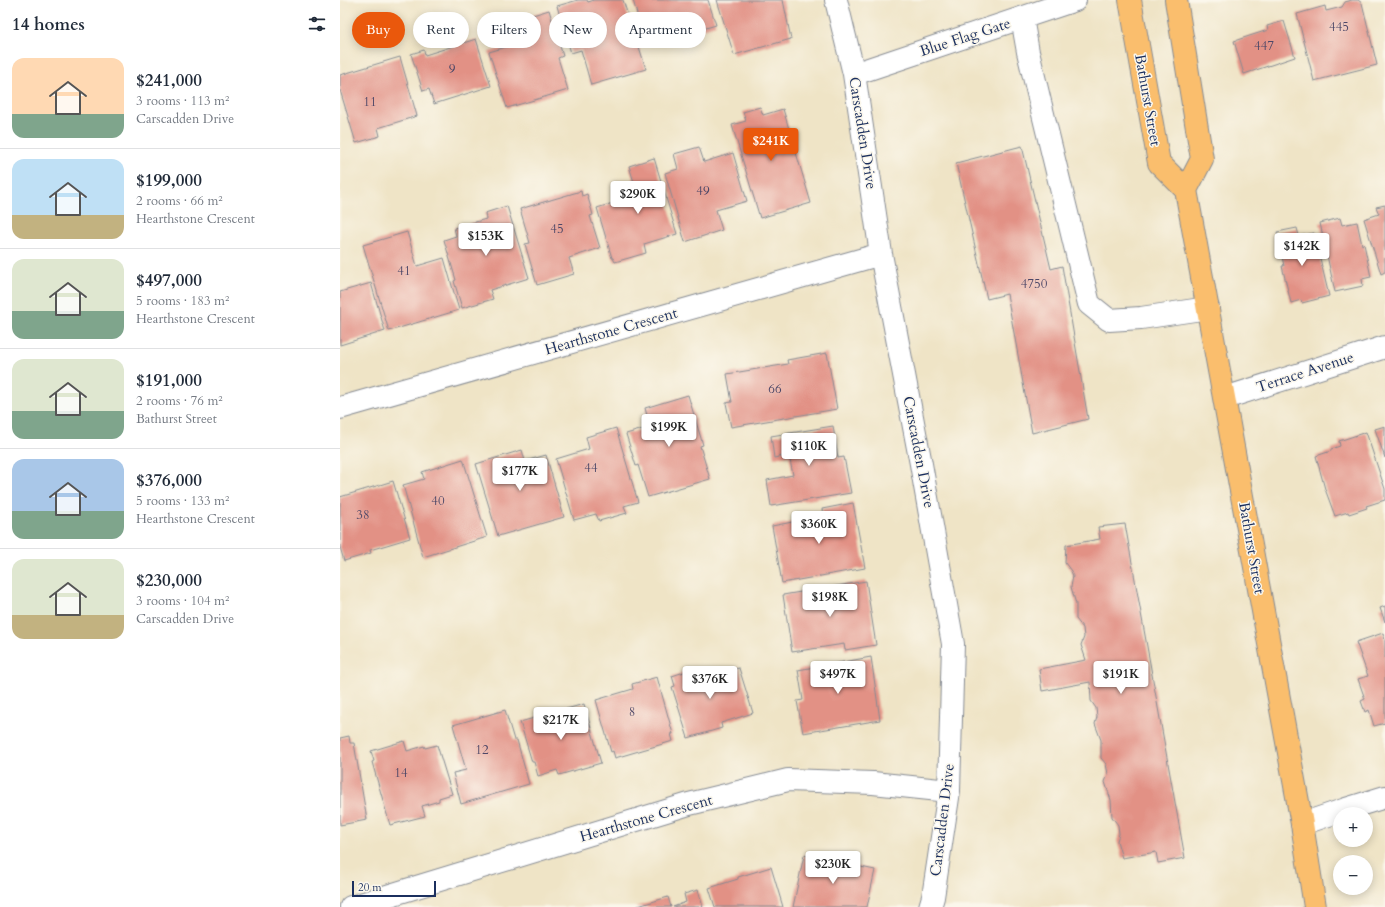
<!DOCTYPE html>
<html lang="en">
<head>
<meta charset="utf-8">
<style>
  :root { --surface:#fff; --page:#f2f2f3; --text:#1f2937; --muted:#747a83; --line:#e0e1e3; --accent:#ea580c }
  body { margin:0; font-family:Cardo,serif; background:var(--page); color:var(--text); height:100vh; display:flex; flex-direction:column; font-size:15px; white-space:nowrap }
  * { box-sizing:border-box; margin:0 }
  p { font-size:13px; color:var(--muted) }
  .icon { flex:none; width:22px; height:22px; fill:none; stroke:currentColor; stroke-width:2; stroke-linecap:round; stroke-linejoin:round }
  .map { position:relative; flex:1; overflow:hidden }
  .details { display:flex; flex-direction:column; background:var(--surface); width:340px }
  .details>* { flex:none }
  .hud { position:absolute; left:12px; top:12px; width:380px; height:36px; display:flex; gap:8px }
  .fabs { position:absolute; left:993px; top:807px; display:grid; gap:8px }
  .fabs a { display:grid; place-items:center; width:40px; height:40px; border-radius:50%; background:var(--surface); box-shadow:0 2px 10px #0003; font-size:20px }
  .scale { position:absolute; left:12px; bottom:10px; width:84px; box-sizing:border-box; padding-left:4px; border:2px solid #1b2f5e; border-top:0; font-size:11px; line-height:14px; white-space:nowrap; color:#1b2f5e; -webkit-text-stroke:3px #fbf7ec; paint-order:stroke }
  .price { position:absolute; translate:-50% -34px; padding:0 9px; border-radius:4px; background:#fff; color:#222; font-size:13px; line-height:26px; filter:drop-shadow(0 1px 2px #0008) }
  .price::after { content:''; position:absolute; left:50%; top:24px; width:12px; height:9px; margin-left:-6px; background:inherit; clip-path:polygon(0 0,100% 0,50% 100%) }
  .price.current { background:var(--accent); color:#fff }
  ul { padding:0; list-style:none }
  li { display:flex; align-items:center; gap:12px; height:100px; padding:0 12px }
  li+li { border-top:1px solid var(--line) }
  li span { display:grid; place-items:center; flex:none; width:112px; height:80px; border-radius:12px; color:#555 }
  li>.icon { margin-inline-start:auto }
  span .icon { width:48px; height:48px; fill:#fffc; stroke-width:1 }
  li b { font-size:17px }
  h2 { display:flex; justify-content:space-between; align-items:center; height:48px; padding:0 12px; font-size:17px }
  .pill { padding:0 14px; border-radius:18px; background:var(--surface); box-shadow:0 2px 10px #0003; font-size:14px; line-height:36px }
  .pill.current { background:var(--accent); color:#fff }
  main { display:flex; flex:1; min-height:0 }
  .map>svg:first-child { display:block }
  .building { fill:#e29185 }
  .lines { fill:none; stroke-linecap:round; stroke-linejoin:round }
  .minor-casing { stroke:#858a92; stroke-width:24 }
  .major-casing { stroke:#858a92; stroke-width:24 }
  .minor { stroke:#fff; stroke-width:22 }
  .major { stroke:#fabe6d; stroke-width:22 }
  .labels { text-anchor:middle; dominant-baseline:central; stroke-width:3; stroke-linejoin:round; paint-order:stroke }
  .number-label { font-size:13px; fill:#4d4868 }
  .street-label { font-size:15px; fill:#1b2f5e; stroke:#fbf7ec }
</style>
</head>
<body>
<main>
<section class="details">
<h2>14 homes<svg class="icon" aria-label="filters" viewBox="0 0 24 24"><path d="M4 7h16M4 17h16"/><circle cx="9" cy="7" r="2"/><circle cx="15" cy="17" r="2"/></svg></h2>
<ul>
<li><span style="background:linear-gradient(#ffd9b3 70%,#7fa58c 0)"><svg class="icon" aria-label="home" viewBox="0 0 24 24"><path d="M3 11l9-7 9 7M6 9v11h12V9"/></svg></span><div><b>$241,000</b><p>3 rooms · 113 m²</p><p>Carscadden Drive</p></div></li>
<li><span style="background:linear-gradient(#bfe0f5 70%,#c2b280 0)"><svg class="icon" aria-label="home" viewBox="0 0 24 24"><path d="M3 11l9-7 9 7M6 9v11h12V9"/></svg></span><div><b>$199,000</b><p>2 rooms · 66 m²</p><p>Hearthstone Crescent</p></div></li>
<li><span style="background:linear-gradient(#dfe7d0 65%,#7fa58c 0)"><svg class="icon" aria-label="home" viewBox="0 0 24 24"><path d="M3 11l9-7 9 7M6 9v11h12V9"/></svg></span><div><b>$497,000</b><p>5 rooms · 183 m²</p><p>Hearthstone Crescent</p></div></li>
<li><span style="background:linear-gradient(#dfe7d0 65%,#7fa58c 0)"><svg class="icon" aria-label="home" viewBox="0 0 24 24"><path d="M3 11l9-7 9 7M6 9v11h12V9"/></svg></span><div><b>$191,000</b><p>2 rooms · 76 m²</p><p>Bathurst Street</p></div></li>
<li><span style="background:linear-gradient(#a9c7e8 65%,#7fa58c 0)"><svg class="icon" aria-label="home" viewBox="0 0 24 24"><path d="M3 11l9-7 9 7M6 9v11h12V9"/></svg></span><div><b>$376,000</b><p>5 rooms · 133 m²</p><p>Hearthstone Crescent</p></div></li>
<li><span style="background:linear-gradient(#dfe7d0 70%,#c2b280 0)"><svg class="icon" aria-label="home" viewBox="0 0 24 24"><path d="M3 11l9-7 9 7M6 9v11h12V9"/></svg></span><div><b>$230,000</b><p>3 rooms · 104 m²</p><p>Carscadden Drive</p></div></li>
</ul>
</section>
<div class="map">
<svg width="1045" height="907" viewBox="0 0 1045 907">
  <rect width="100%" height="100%" fill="#fbf7ec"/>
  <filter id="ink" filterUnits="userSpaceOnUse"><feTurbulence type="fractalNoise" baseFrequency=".025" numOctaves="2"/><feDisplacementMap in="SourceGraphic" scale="8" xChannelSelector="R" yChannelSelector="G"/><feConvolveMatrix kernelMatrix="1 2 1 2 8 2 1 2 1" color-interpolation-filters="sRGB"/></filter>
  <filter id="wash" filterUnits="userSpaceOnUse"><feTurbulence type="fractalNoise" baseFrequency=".012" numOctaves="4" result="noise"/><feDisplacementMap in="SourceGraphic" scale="16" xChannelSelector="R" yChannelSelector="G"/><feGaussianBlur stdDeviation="0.9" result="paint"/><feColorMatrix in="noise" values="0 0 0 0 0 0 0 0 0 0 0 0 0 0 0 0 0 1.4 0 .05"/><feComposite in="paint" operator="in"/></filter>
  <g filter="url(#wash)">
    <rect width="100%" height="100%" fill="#efe4c6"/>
    <g id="blocks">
      <path class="building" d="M 238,0 L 247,0 L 248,2 L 254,0 L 283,0 L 292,28 L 293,28 L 306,69 L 251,85 L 241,50 L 231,53 L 217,6 Z
        M 293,0 L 368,0 L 376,25 L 306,46 Z
        M 377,0 L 443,0 L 451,39 L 394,55 Z
        M 1012,0 L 1018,0 L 1022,3 L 1037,65 L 974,81 L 957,14 L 985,6 L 986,11 L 1002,7 L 1005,2 Z
        M 209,10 L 223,56 L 218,58 L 228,90 L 167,108 L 149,52 L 173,45 L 167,23 Z
        M 944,21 L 955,57 L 904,74 L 894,41 L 928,30 L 927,26 Z
        M 136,39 L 151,86 L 94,104 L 89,89 L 83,91 L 71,54 L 84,50 L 85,55 Z
        M 60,57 L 77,116 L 38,128 L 40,136 L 16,143 L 0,90 L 0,75 Z
        M 420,107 L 423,115 L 443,109 L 471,203 L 420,218 L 392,125 L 406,121 L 403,112 Z
        M 682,146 L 711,269 L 722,266 L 748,419 L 692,433 L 667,294 L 647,299 L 616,163 Z
        M 359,147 L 364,162 L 393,153 L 407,201 L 376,210 L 382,230 L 345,242 L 325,173 L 338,169 L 334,154 Z
        M 314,158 L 337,234 L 304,244 L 306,253 L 275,262 L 273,258 L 272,258 L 257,208 L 298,195 L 289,166 Z
        M 241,191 L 242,196 L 247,194 L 253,215 L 250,216 L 260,248 L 229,258 L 234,274 L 197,285 L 185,244 L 190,243 L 180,209 Z
        M 1045,205 L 1045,272 L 1041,274 L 1024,219 L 1039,214 L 1036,207 Z
        M 167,206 L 189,278 L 150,290 L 153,299 L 122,308 L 114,281 L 116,280 L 104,240 L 116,236 L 114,228 L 146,219 L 145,213 Z
        M 1000,218 L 1002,225 L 1017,222 L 1022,245 L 1024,244 L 1031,277 L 1022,279 L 1023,286 L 995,292 L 980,223 Z
        M 957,228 L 959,236 L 974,233 L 989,296 L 962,303 L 961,300 L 951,303 L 942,266 L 944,266 L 937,232 Z
        M 67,232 L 77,266 L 104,258 L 119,310 L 49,331 L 23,245 Z
        M 31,283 L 45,331 L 0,345 L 0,292 Z
        M 487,353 L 497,409 L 391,427 L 386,403 L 392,402 L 387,374 L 448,364 L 447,360 Z
        M 348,395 L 363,445 L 360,446 L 370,479 L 308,497 L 298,465 L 296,466 L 286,434 L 310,427 L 305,408 Z
        M 493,426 L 498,458 L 504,457 L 511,493 L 431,506 L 427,480 L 453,475 L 449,455 L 434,458 L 431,436 Z
        M 1045,426 L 1045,458 L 1035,429 Z
        M 276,428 L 298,502 L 284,506 L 287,513 L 259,521 L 256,514 L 234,520 L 216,459 L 249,449 L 246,437 Z
        M 1026,432 L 1045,489 L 1045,500 L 1026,506 L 1027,508 L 1009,514 L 1008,512 L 995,516 L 985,489 L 976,456 L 991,451 L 991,449 L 1000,446 L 999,441 Z
        M 182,450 L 185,461 L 206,455 L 224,517 L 158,536 L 136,464 Z
        M 123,459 L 147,537 L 83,557 L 63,485 L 84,479 L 82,472 Z
        M 53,481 L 70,538 L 30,550 L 31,553 L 4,561 L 0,547 L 0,497 Z
        M 513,503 L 525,568 L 442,583 L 432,526 L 483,516 L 482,509 Z
        M 785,524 L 845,858 L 818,863 L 816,852 L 782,858 L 777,841 L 779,834 L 778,825 L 772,817 L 771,800 L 765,782 L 768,774 L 766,764 L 761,758 L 761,740 L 755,724 L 757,717 L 756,708 L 751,701 L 750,682 L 702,691 L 699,669 L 746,660 L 741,645 L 744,637 L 743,628 L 736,619 L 736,604 L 731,587 L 733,576 L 731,571 L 725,563 L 726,545 L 760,539 L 758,527 Z
        M 526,581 L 536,645 L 505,650 L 504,644 L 452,652 L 443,595 Z
        M 1045,606 L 1045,622 L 1040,608 Z
        M 1043,633 L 1045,640 L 1045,723 L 1034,726 L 1029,710 L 1025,712 L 1021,701 L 1025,699 L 1018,679 L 1028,676 L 1016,642 Z
        M 531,657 L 540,720 L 463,733 L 457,701 L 463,700 L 458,670 Z
        M 399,668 L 413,713 L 381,723 L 382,728 L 348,738 L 332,687 L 335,686 L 332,676 L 353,669 L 356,679 Z
        M 317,677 L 333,734 L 331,734 L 333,741 L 275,758 L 273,751 L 271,752 L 256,700 L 293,689 L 292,684 Z
        M 244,704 L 261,763 L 219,775 L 217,770 L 198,776 L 194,762 L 192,762 L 180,722 Z
        M 165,710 L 174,740 L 177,740 L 189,784 L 121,804 L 113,773 L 126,770 L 113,725 Z
        M 9,736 L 10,743 L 14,743 L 27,820 L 0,825 L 0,738 Z
        M 64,741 L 67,751 L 84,746 L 85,748 L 97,745 L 112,794 L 99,798 L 99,801 L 82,806 L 85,816 L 50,825 L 32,762 L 34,761 L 31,751 Z
        M 464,855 L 535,870 L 527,907 L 453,907 Z
        M 431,867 L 443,907 L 375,907 L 369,888 L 398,879 L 398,877 Z
        M 358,890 L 363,907 L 333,907 L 346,902 L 344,894 Z
        M 328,897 L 331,907 L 295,907 Z"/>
    </g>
  </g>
  <g filter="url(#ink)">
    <use href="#blocks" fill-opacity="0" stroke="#858a92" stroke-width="1"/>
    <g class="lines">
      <defs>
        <path id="minor" d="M 496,0 L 514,74 L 541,254 L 581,464 L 613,644 L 609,791 L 593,897 L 590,907
          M 682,18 L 688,52 L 749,304 L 769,320 L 801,318 L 868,308
          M 514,74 L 735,0
          M 885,398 L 1045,347
          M 0,408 L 541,254
          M 962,824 L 1006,809 L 1045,797
          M 11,907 L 349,804 L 448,780 L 533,783 L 609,791"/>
        <path id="major" d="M 790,0 L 819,163 L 846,190 L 962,824 L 975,907
          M 836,0 L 862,159 L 846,190"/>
      </defs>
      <use href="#minor" class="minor-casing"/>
      <use href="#major" class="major-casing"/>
      <use href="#minor" class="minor"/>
      <use href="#major" class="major"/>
    </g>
  </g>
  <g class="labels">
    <g class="number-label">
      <text x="999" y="27">445</text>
      <text x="924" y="46">447</text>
      <text x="112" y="69">9</text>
      <text x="30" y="102">11</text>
      <text x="363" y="191">49</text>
      <text x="217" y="229">45</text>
      <text x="64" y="271">41</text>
      <text x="694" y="284">4750</text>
      <text x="435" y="389">66</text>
      <text x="251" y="468">44</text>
      <text x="98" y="501">40</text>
      <text x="23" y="515">38</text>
      <text x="292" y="712">8</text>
      <text x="142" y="750">12</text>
      <text x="61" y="773">14</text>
    </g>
    <g class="street-label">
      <text transform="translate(625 37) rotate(-18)">Blue Flag Gate</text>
      <text transform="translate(808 100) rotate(80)">Bathurst Street</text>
      <text transform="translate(523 133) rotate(81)">Carscadden Drive</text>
      <text transform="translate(271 331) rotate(-16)">Hearthstone Crescent</text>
      <text transform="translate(965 372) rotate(-18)">Terrace Avenue</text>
      <text transform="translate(579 452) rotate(79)">Carscadden Drive</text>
      <text transform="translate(912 548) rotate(80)">Bathurst Street</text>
      <text transform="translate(306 818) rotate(-16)">Hearthstone Crescent</text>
      <text transform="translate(602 820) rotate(-83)">Carscadden Drive</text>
    </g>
  </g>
</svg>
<div class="fabs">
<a>+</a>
<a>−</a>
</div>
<div class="scale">20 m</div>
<b class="price current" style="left:431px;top:162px">$241K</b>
<b class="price" style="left:298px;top:215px">$290K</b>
<b class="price" style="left:146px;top:257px">$153K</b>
<b class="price" style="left:962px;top:267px">$142K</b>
<b class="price" style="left:329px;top:448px">$199K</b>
<b class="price" style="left:469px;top:467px">$110K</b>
<b class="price" style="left:180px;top:492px">$177K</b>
<b class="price" style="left:479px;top:545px">$360K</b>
<b class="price" style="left:490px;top:618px">$198K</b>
<b class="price" style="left:498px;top:695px">$497K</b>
<b class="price" style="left:781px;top:695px">$191K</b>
<b class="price" style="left:370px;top:700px">$376K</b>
<b class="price" style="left:221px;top:741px">$217K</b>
<b class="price" style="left:493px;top:885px">$230K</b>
<div class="hud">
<a class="pill current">Buy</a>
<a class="pill">Rent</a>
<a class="pill">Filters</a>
<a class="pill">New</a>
<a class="pill">Apartment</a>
</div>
</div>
</main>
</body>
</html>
